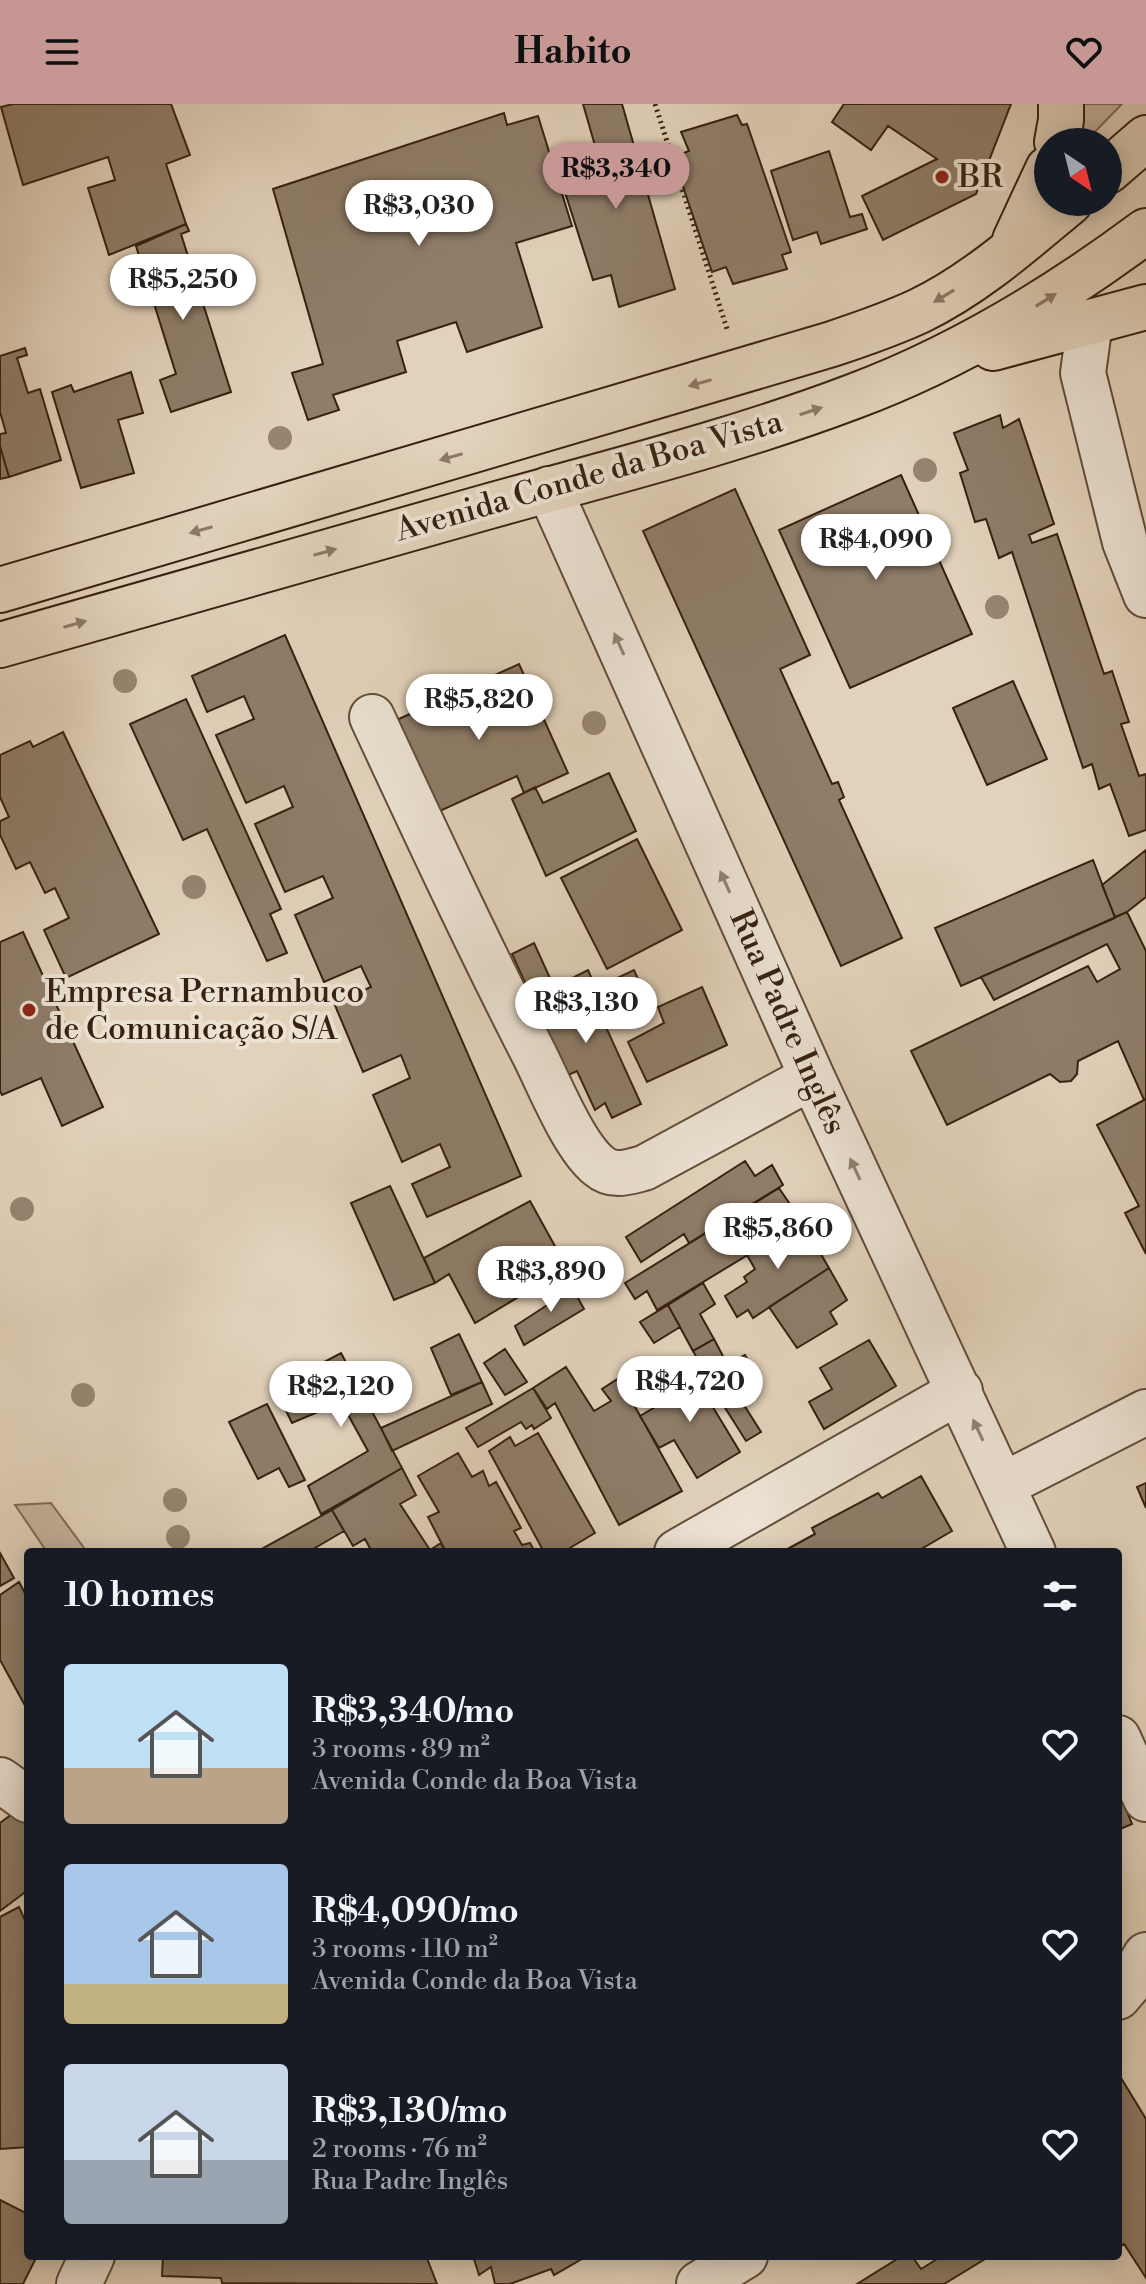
<!DOCTYPE html>
<html lang="en">
<head>
<meta charset="utf-8">
<style>
  :root { --surface:#171b24; --page:#242831; --text:#f1f3f6; --muted:#9ea1a6; --accent:#c59692 }
  body { margin:0; font-family:"Libre Bodoni",serif; background:var(--page); color:var(--text); height:100vh; display:flex; flex-direction:column; font-size:30px; white-space:nowrap }
  * { box-sizing:border-box; margin:0 }
  p { font-size:26px; color:var(--muted) }
  .icon { flex:none; width:44px; height:44px; fill:none; stroke:currentColor; stroke-width:2; stroke-linecap:round; stroke-linejoin:round }
  .map { position:relative; flex:1; overflow:hidden }
  .panel { position:absolute; left:24px; top:1444px; width:1098px; height:712px; display:flex; flex-direction:column; background:var(--surface); border-radius:8px; box-shadow:0 4px 20px #0003 }
  .panel>* { flex:none }
  .needle { width:52px; rotate:145deg }
  .tools { position:absolute; left:1034px; top:24px; display:grid; gap:16px }
  .tools a { display:grid; place-items:center; width:88px; height:88px; border-radius:50%; background:var(--surface); box-shadow:0 4px 20px #0003; font-size:40px }
  .price { position:absolute; translate:-50% -68px; padding:0 18px; border-radius:28px; background:#fff; color:#222; font-size:26px; line-height:52px; filter:drop-shadow(0 2px 4px #0008) }
  .price::after { content:''; position:absolute; left:50%; top:48px; width:24px; height:18px; margin-left:-12px; background:inherit; clip-path:polygon(0 0,100% 0,50% 100%) }
  .price.selected { background:var(--accent); color:#111 }
  ul { padding:0; list-style:none }
  li { display:flex; align-items:center; gap:24px; height:200px; padding:0 40px }
  li span { display:grid; place-items:center; flex:none; width:224px; height:160px; border-radius:8px; color:#555 }
  li>.icon { margin-inline-start:auto }
  span .icon { width:96px; height:96px; fill:#fffc; stroke-width:1 }
  li b { font-size:34px }
  h2 { display:flex; justify-content:space-between; align-items:center; height:96px; padding:0 40px; font-size:34px }
  header { display:flex; justify-content:space-between; align-items:center; height:104px; padding:0 40px; background:var(--accent); color:#111; font-size:36px; font-weight:700 }
  .map>svg:first-child { display:block }
  .green { fill:#c5b49e; stroke:#7e6a57; stroke-width:2 }
  .building { fill:#8f7d69; stroke:#362110; stroke-width:2 }
  .lines { fill:none; stroke-linecap:round; stroke-linejoin:round }
  .minor-casing { stroke:#614d3b; stroke-width:48 }
  .major-casing { stroke:#362110; stroke-width:48 }
  .path { stroke:#362110; stroke-width:5; stroke-dasharray:2 4; stroke-linecap:butt }
  .minor { stroke:#ece2d3; stroke-width:44 }
  .major { stroke:#e2d2bb; stroke-width:44 }
  .tree { fill:#978571 }
  .oneway { fill:#8c7a66 }
  .oneway2 { fill:#918272 }
  .poi-dot { fill:#8f2418; stroke:#ece2d3; stroke-width:3 }
  .labels { text-anchor:middle; dominant-baseline:central; stroke-width:8; stroke-linejoin:round; paint-order:stroke }
  .poi-label { font-size:32px; fill:#362110; stroke:#ece2d3; text-anchor:start }
  .street-label { font-size:32px; fill:#362110; stroke:#ece2d3 }
</style>
</head>
<body>
<header><svg class="icon" aria-label="menu" viewBox="0 0 24 24"><path d="M4 6h16M4 12h16M4 18h16"/></svg>Habito<svg class="icon" aria-label="heart" viewBox="0 0 24 24"><path d="M12 20l-8-8c-3-5 5-10 8-4 3-6 11-1 8 4z"/></svg></header>
<div class="map">
<svg width="1146" height="2180" viewBox="0 0 1146 2180">
  <rect width="100%" height="100%" fill="#e2d2bb"/>
  <filter id="stains"><feTurbulence type="fractalNoise" baseFrequency=".0025" numOctaves="4"/><feColorMatrix values="0 0 0 0 .2 0 0 0 0 .09 0 0 0 0 .02 0 0 0 .5 -.17"/></filter>
  <radialGradient id="worn" r=".72"><stop offset=".6" stop-color="#630" stop-opacity="0"/><stop offset="1" stop-color="#630" stop-opacity=".3"/></radialGradient>
  <path class="green" d="M 1080,0 L 1122,0 L 1085,38 L 1081,38 Z
    M 51,1399 L 87,1448 L 47,1448 L 15,1401 Z"/>
  <path class="building" d="M 13,0 L 171,0 L 190,51 L 166,60 L 186,120 L 109,151 L 88,84 L 115,76 L 108,53 L 23,81 L 1,3 Z
    M 583,0 L 622,0 L 675,185 L 619,203 L 611,171 L 593,176 L 557,63 L 598,52 Z
    M 844,0 L 1011,0 L 976,90 L 883,136 L 862,92 L 937,55 L 888,22 L 871,46 L 832,18 Z
    M 504,9 L 507,21 L 538,12 L 572,122 L 516,139 L 542,223 L 467,248 L 456,218 L 397,237 L 406,268 L 333,291 L 339,306 L 308,316 L 292,269 L 323,260 L 273,85 Z
    M 737,11 L 742,21 L 747,20 L 791,148 L 782,151 L 787,165 L 733,180 L 726,163 L 712,168 L 673,53 L 689,47 L 681,28 Z
    M 829,47 L 850,113 L 862,110 L 867,125 L 821,140 L 817,128 L 793,136 L 771,67 Z
    M 186,120 L 189,127 L 181,130 L 231,288 L 171,308 L 160,276 L 176,270 L 136,142 Z
    M 25,244 L 27,251 L 17,254 L 28,289 L 40,285 L 61,356 L 9,373 L 0,342 L 0,330 L 6,329 L 0,308 L 0,252 Z
    M 131,268 L 143,309 L 118,316 L 134,369 L 81,384 L 52,288 L 71,281 L 74,288 Z
    M 1000,311 L 1003,324 L 1019,315 L 1054,420 L 1029,431 L 1032,439 L 1057,430 L 1104,570 L 1112,567 L 1129,618 L 1121,620 L 1139,672 L 1146,670 L 1146,726 L 1129,732 L 1110,680 L 1099,685 L 1092,660 L 1083,664 L 1012,448 L 999,454 L 986,415 L 975,418 L 960,369 L 968,366 L 954,329 Z
    M 0,342 L 9,373 L 0,375 Z
    M 901,371 L 972,530 L 850,584 L 779,426 Z
    M 735,385 L 810,551 L 780,565 L 832,680 L 838,678 L 844,693 L 839,696 L 902,834 L 841,862 L 643,427 Z
    M 285,531 L 521,1072 L 427,1113 L 412,1080 L 450,1063 L 440,1040 L 402,1058 L 373,991 L 410,974 L 401,951 L 363,968 L 334,899 L 371,883 L 361,862 L 324,878 L 295,811 L 333,794 L 323,772 L 285,788 L 255,720 L 293,703 L 284,682 L 246,699 L 216,631 L 254,615 L 244,592 L 207,608 L 192,572 Z
    M 519,560 L 568,669 L 524,689 L 517,672 L 431,711 L 390,619 Z
    M 1013,577 L 1047,655 L 987,681 L 953,604 Z
    M 186,595 L 281,805 L 270,810 L 287,849 L 267,857 L 207,725 L 183,736 L 130,620 Z
    M 63,628 L 159,830 L 66,874 L 44,826 L 69,814 L 55,784 L 45,789 L 30,758 L 16,765 L 0,731 L 0,717 L 9,713 L 0,693 L 0,651 L 30,637 L 33,643 Z
    M 609,669 L 636,727 L 546,772 L 512,695 L 535,683 L 543,699 Z
    M 637,735 L 682,826 L 607,865 L 561,774 Z
    M 1146,746 L 1146,793 L 1127,808 L 1115,813 L 1102,781 Z
    M 1093,756 L 1115,814 L 961,882 L 935,824 Z
    M 1127,808 L 1146,847 L 1146,995 L 1144,996 L 1118,937 L 1078,957 L 1077,970 L 1071,977 L 1060,978 L 1050,970 L 947,1021 L 911,947 L 1088,862 L 1097,878 L 1120,865 L 1107,840 L 994,896 L 981,873 Z
    M 23,828 L 103,1003 L 62,1022 L 41,974 L 2,991 L 0,987 L 0,838 Z
    M 534,839 L 554,883 L 532,894 L 512,850 Z
    M 588,866 L 599,892 L 567,907 L 575,921 L 600,910 L 641,1000 L 612,1014 L 605,999 L 595,1006 L 577,967 L 564,973 L 532,894 Z
    M 634,866 L 651,905 L 612,923 L 596,884 Z
    M 702,883 L 727,941 L 647,978 L 628,938 L 664,919 L 658,903 Z
    M 1146,995 L 1146,1150 L 1125,1109 L 1139,1102 L 1097,1021 Z
    M 745,1057 L 755,1072 L 772,1061 L 783,1081 L 689,1139 L 684,1130 L 641,1158 L 626,1133 Z
    M 390,1082 L 435,1179 L 394,1196 L 351,1099 Z
    M 779,1084 L 802,1118 L 657,1206 L 647,1187 L 635,1195 L 625,1179 Z
    M 530,1097 L 567,1164 L 475,1219 L 449,1170 L 435,1179 L 424,1154 Z
    M 802,1118 L 829,1164 L 753,1214 L 748,1206 L 737,1213 L 725,1192 L 747,1178 L 744,1173 L 755,1165 L 747,1151 Z
    M 829,1164 L 847,1196 L 830,1208 L 837,1220 L 797,1244 L 769,1203 Z
    M 569,1178 L 584,1205 L 524,1241 L 515,1222 L 552,1198 L 548,1191 Z
    M 703,1179 L 715,1200 L 700,1210 L 714,1235 L 693,1247 L 668,1201 Z
    M 668,1201 L 680,1223 L 654,1239 L 640,1218 Z
    M 459,1230 L 482,1278 L 451,1291 L 431,1244 Z
    M 714,1235 L 727,1260 L 745,1251 L 756,1270 L 717,1291 L 693,1247 Z
    M 869,1236 L 896,1282 L 824,1325 L 809,1298 L 832,1285 L 820,1264 Z
    M 505,1245 L 527,1278 L 505,1291 L 484,1259 Z
    M 341,1249 L 402,1364 L 321,1410 L 308,1382 L 368,1347 L 341,1298 L 292,1319 L 275,1284 Z
    M 688,1262 L 740,1348 L 697,1374 L 674,1336 L 659,1344 L 640,1312 L 667,1296 L 658,1280 Z
    M 566,1263 L 594,1307 L 611,1297 L 602,1285 L 619,1274 L 682,1387 L 619,1421 L 555,1299 L 547,1305 L 533,1284 Z
    M 482,1278 L 492,1300 L 392,1347 L 381,1324 Z
    M 732,1282 L 761,1328 L 746,1337 L 717,1291 Z
    M 533,1284 L 551,1314 L 534,1325 L 532,1321 L 526,1325 L 521,1318 L 478,1343 L 466,1324 Z
    M 267,1300 L 305,1376 L 289,1383 L 279,1364 L 258,1375 L 229,1318 Z
    M 538,1329 L 595,1429 L 563,1448 L 544,1448 L 489,1347 L 510,1333 L 515,1342 Z
    M 458,1349 L 472,1373 L 483,1367 L 489,1382 L 496,1378 L 521,1424 L 514,1427 L 522,1441 L 530,1439 L 535,1448 L 446,1448 L 428,1413 L 439,1408 L 418,1372 Z
    M 402,1364 L 416,1391 L 400,1400 L 430,1446 L 441,1439 L 445,1448 L 372,1448 L 365,1435 L 353,1442 L 332,1406 Z
    M 921,1372 L 952,1427 L 916,1448 L 782,1448 L 815,1430 L 812,1424 L 878,1389 L 882,1394 Z
    M 1146,1379 L 1146,1404 L 1137,1383 Z
    M 332,1406 L 344,1427 L 308,1448 L 260,1446 Z
    M 0,1449 L 14,1474 L 0,1482 Z
    M 19,1478 L 28,1495 L 28,1607 L 0,1556 L 0,1491 Z
    M 1118,1685 L 1132,1720 L 1118,1726 Z
    M 16,1707 L 28,1724 L 28,1786 L 0,1807 L 0,1719 Z
    M 19,1803 L 28,1823 L 28,2043 L 0,2045 L 0,1813 Z
    M 1118,1969 L 1146,2015 L 1146,2174 L 1124,2140 L 1118,2144 Z
    M 0,2096 L 28,2110 L 28,2152 L 37,2152 L 23,2180 L 0,2180 Z
    M 163,2152 L 426,2152 L 437,2180 L 222,2179 L 221,2174 L 162,2172 Z
    M 473,2152 L 587,2152 L 554,2171 L 551,2165 L 510,2180 L 495,2180 L 491,2163 L 479,2171 Z
    M 902,2152 L 912,2152 L 921,2165 L 942,2152 L 990,2152 L 944,2180 L 857,2180 Z"/>
  <g class="lines">
    <defs>
      <path id="minor" d="M 1090,218 L 1083,269 L 1125,438 L 1146,491
        M 549,385 L 812,973 L 1033,1448
        M 372,613 C 425,727 478,841 535,952 C 550,982 574,1042 599,1062 C 613,1074 628,1068 644,1064 L 812,973
        M 1003,1381 L 1146,1308
        M 677,1448 L 960,1287
        M 1118,1634 L 1146,1695
        M 0,1676 L 28,1696
        M 1118,1893 L 1129,1880 L 1146,1851
        M 79,2180 L 92,2152
        M 699,2180 L 745,2152"/>
      <path id="major" d="M 1057,38 L 1061,16 L 1061,0
        M 1108,67 L 1146,34
        M 1015,136 L 1048,65
        M 993,244 L 1146,203
        M 0,486 L 832,240 C 862,230 891,220 919,207 C 975,180 1023,137 1070,98
        M 0,541 C 162,495 324,449 486,403 C 608,369 733,338 852,293 C 957,254 1056,194 1146,127"/>
    </defs>
    <use href="#minor" class="minor-casing"/>
    <use href="#major" class="major-casing"/>
    <path class="path" d="M 655,0 L 728,228"/>
    <use href="#minor" class="minor"/>
    <use href="#major" class="major"/>
  </g>
  <g class="tree">
    <circle cx="280" cy="334" r="12"/>
    <circle cx="925" cy="366" r="12"/>
    <circle cx="997" cy="503" r="12"/>
    <circle cx="125" cy="577" r="12"/>
    <circle cx="594" cy="619" r="12"/>
    <circle cx="194" cy="783" r="12"/>
    <circle cx="22" cy="1105" r="12"/>
    <circle cx="83" cy="1291" r="12"/>
    <circle cx="175" cy="1396" r="12"/>
    <circle cx="178" cy="1433" r="12"/>
  </g>
  <defs><path id="oneway-solid" d="M-6-.8H1V-3.2L6.5 0L1 3.2V.8H-6Z" transform="scale(2)"/></defs>
  <g class="oneway">
    <use href="#oneway-solid" transform="translate(944 192) rotate(149)"/>
    <use href="#oneway-solid" transform="translate(1046 196) rotate(-32)"/>
    <use href="#oneway-solid" transform="translate(700 279) rotate(164)"/>
    <use href="#oneway-solid" transform="translate(811 307) rotate(-18)"/>
    <use href="#oneway-solid" transform="translate(451 353) rotate(164)"/>
    <use href="#oneway-solid" transform="translate(201 426) rotate(164)"/>
    <use href="#oneway-solid" transform="translate(325 448) rotate(-16)"/>
    <use href="#oneway-solid" transform="translate(75 520) rotate(-16)"/>
  </g>
  <g class="oneway2">
    <use href="#oneway-solid" transform="translate(619 540) rotate(-114)"/>
    <use href="#oneway-solid" transform="translate(725 778) rotate(-114)"/>
    <use href="#oneway-solid" transform="translate(855 1065) rotate(-115)"/>
    <use href="#oneway-solid" transform="translate(978 1326) rotate(-115)"/>
  </g>
  <g class="poi-dot">
    <circle cx="942" cy="73" r="8"/>
    <circle cx="29" cy="906" r="8"/>
  </g>
  <g class="labels">
    <g class="poi-label">
      <text x="958" y="73">BR</text>
      <text x="45" y="888">Empresa Pernambuco<tspan x="45" dy="37">de Comunicação S/A</tspan></text>
    </g>
    <g class="street-label">
      <text transform="translate(589 372) rotate(-16)">Avenida Conde da Boa Vista</text>
      <text transform="translate(788 918) rotate(66)">Rua Padre Inglês</text>
    </g>
  </g>
  <rect width="100%" height="100%" filter="url(#stains)"/>
  <rect width="100%" height="100%" fill="url(#worn)"/>
</svg>
<div class="tools">
<a><svg class="needle" viewBox="-14 -14 28 28"><path d="M0-13l5 13h-10z" fill="#e53935"/><path d="M0 13l5-13h-10z" fill="#9ea1a6"/></svg></a>
</div>
<b class="price selected" style="left:616px;top:107px">R$3,340</b>
<b class="price" style="left:419px;top:144px">R$3,030</b>
<b class="price" style="left:183px;top:218px">R$5,250</b>
<b class="price" style="left:876px;top:478px">R$4,090</b>
<b class="price" style="left:479px;top:638px">R$5,820</b>
<b class="price" style="left:586px;top:941px">R$3,130</b>
<b class="price" style="left:778px;top:1167px">R$5,860</b>
<b class="price" style="left:551px;top:1210px">R$3,890</b>
<b class="price" style="left:690px;top:1320px">R$4,720</b>
<b class="price" style="left:341px;top:1325px">R$2,120</b>
<section class="panel">
<h2>10 homes<svg class="icon" aria-label="filters" viewBox="0 0 24 24"><path d="M4 7h16M4 17h16"/><circle cx="9" cy="7" r="2"/><circle cx="15" cy="17" r="2"/></svg></h2>
<ul>
<li><span style="background:linear-gradient(#bfe0f5 65%,#b9a48a 0)"><svg class="icon" aria-label="home" viewBox="0 0 24 24"><path d="M3 11l9-7 9 7M6 9v11h12V9"/></svg></span><div><b>R$3,340/mo</b><p>3 rooms · 89 m²</p><p>Avenida Conde da Boa Vista</p></div><svg class="icon" aria-label="heart" viewBox="0 0 24 24"><path d="M12 20l-8-8c-3-5 5-10 8-4 3-6 11-1 8 4z"/></svg></li>
<li><span style="background:linear-gradient(#a9c7e8 75%,#c2b280 0)"><svg class="icon" aria-label="home" viewBox="0 0 24 24"><path d="M3 11l9-7 9 7M6 9v11h12V9"/></svg></span><div><b>R$4,090/mo</b><p>3 rooms · 110 m²</p><p>Avenida Conde da Boa Vista</p></div><svg class="icon" aria-label="heart" viewBox="0 0 24 24"><path d="M12 20l-8-8c-3-5 5-10 8-4 3-6 11-1 8 4z"/></svg></li>
<li><span style="background:linear-gradient(#c9d6e8 60%,#9aa5b1 0)"><svg class="icon" aria-label="home" viewBox="0 0 24 24"><path d="M3 11l9-7 9 7M6 9v11h12V9"/></svg></span><div><b>R$3,130/mo</b><p>2 rooms · 76 m²</p><p>Rua Padre Inglês</p></div><svg class="icon" aria-label="heart" viewBox="0 0 24 24"><path d="M12 20l-8-8c-3-5 5-10 8-4 3-6 11-1 8 4z"/></svg></li>
</ul>
</section>
</div>
</body>
</html>
